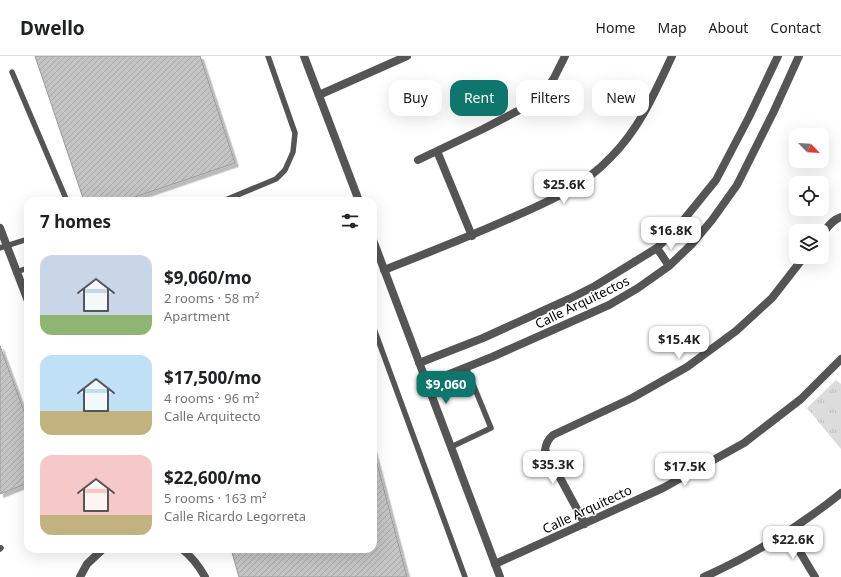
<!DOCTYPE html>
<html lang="en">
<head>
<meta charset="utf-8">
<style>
  :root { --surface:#fff; --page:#f6f6f6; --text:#202124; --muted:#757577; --line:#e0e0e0; --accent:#0f766e }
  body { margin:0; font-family:"Noto Sans",sans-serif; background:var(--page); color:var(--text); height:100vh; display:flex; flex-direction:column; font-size:15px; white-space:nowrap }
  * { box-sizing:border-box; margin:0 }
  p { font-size:13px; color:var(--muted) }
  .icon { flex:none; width:22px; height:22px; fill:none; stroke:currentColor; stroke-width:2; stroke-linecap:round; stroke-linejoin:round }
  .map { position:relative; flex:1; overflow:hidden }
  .drawer { position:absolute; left:24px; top:141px; width:353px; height:356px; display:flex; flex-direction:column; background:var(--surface); border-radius:12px; box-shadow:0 4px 16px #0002 }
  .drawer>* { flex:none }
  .banner { position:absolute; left:389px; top:24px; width:380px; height:36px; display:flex; gap:8px }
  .needle { width:26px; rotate:115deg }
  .controls { position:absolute; left:789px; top:72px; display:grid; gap:8px }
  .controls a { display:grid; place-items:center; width:40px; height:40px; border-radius:8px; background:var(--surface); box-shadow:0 4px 16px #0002; font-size:20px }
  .price { position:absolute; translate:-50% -34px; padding:0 9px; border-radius:8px; background:#fff; color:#222; font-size:13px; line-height:26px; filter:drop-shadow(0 1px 2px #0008) }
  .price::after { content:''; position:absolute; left:50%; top:24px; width:12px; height:9px; margin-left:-6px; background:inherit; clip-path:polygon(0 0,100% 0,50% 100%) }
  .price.selected { background:var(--accent); color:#fff }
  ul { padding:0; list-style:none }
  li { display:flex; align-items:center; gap:12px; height:100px; padding:0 16px }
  li span { display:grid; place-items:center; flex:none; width:112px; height:80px; border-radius:12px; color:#555 }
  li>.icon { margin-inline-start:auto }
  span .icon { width:48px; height:48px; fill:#fffc; stroke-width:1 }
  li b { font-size:17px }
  h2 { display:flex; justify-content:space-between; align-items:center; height:48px; padding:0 16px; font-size:17px }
  .pill { padding:0 14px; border-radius:12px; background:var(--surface); box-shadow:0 4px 16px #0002; font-size:14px; line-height:36px }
  .pill.selected { background:var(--accent); color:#fff }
  header { display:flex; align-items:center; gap:24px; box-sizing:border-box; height:56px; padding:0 20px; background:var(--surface); border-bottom:1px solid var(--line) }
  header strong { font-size:19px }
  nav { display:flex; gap:22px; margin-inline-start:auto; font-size:14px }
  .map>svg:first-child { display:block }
  .grass { fill:url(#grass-tufts) }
  .building { fill:url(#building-hatch); stroke:#999; filter:url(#shadow) }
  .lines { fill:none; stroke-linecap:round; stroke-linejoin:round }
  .service { stroke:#555; stroke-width:5.5 }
  .minor { stroke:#555; stroke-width:8 }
  .tertiary { stroke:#555; stroke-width:8 }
  .labels { text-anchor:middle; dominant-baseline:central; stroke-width:3; stroke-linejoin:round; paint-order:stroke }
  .street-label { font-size:13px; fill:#000; stroke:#fff }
</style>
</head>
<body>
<header>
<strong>Dwello</strong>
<nav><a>Home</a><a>Map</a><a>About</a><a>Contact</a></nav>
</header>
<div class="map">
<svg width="841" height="521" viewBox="0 0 841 521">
  <defs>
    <pattern id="grass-tufts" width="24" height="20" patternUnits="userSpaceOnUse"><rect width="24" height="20" fill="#dcdcdc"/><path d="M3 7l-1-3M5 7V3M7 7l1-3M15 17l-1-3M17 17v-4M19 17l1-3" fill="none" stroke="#bbb"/></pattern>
    <pattern id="building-hatch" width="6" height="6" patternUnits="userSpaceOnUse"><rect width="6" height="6" fill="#c4c4c4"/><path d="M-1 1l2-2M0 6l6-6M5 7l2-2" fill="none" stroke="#a7a7a7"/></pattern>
    <filter id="shadow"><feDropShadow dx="3.5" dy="3.5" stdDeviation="0" flood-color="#0004"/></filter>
  </defs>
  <rect width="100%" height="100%" fill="#fff"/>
  <path class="grass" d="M 836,324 L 841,328 L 841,393 L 807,352 Z"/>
  <path class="building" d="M 35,0 L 200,0 L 235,107 L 123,145 L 84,145 Z
    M 0,290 L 28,366 L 28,427 L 0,438 Z
    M 373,392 L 407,521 L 239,521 L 231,493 L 373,493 Z"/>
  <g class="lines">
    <path class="service" d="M 12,16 L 67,145
      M 223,145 L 276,123 L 285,114 L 293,96 L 295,77 L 268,0
      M 0,192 L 28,183
      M 16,216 L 28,212
      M 373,270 L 465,521
      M 451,391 L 491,372 L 466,311
      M 0,493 L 1,492"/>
    <path class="minor" d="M 319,39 L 407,0
      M 437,95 L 472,180
      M 418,104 L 483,73 L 529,49 L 544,37 L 554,22 L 565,0
      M 0,172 L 28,245
      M 822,178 C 828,171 832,164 841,161
      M 384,214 C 427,197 469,181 511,162 C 548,146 583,131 611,101 C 640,72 655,36 672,0
      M 585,468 L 545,394 C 546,387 548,383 553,379 L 632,342 L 687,311 L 736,275 L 772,242 L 804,201
      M 788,476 L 815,521
      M 182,493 C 192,501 199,510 205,521
      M 495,508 L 663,432 L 744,387 L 801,343 L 841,303
      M 80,521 L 87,508 L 103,493"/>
    <path class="tertiary" d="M 304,0 L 359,145
      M 373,184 L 500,521
      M 657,192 L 669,210
      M 419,307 L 483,282 L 569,243 L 595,230 L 657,192 L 677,172 L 716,124 L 749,61 L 778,0
      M 427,327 L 492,301 L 609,249 L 638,232 L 669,210 L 692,188 L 712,164 L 737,129 L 774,55 L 799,0
      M 704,521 C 753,499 799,471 841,437"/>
  </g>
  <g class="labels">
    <g class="street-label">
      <text transform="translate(582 246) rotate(-26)">Calle Arquitectos</text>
      <text transform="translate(587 453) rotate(-25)">Calle Arquitecto</text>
    </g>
  </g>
</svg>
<div class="controls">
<a><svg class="needle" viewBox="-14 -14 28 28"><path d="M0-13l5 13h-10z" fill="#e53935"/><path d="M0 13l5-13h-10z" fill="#757577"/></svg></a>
<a><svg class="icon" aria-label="locate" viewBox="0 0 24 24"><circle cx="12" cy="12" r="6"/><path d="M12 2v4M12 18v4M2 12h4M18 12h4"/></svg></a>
<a><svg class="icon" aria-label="layers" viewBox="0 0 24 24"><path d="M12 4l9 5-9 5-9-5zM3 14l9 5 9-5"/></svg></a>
</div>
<b class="price" style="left:564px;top:149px">$25.6K</b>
<b class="price" style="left:671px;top:195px">$16.8K</b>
<b class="price" style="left:679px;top:304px">$15.4K</b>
<b class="price selected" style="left:446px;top:349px">$9,060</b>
<b class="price" style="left:553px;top:429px">$35.3K</b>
<b class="price" style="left:685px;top:431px">$17.5K</b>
<b class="price" style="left:793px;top:504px">$22.6K</b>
<div class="banner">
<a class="pill">Buy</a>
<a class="pill selected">Rent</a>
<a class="pill">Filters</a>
<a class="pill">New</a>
</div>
<section class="drawer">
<h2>7 homes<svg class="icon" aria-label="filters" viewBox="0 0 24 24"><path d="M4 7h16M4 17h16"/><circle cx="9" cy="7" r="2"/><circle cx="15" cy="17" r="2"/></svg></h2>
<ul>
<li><span style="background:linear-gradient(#c9d6e8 75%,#8fb573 0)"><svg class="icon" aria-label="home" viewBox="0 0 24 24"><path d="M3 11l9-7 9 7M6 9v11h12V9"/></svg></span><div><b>$9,060/mo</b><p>2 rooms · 58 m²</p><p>Apartment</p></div></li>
<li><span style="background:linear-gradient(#bfe0f5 70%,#c2b280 0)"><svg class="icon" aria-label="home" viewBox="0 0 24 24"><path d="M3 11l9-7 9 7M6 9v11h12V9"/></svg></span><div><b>$17,500/mo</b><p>4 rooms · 96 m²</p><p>Calle Arquitecto</p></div></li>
<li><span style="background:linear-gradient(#f6c9c9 75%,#c2b280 0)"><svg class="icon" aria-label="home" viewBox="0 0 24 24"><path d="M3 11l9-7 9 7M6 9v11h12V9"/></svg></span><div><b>$22,600/mo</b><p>5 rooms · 163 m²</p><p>Calle Ricardo Legorreta</p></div></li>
</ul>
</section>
</div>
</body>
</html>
